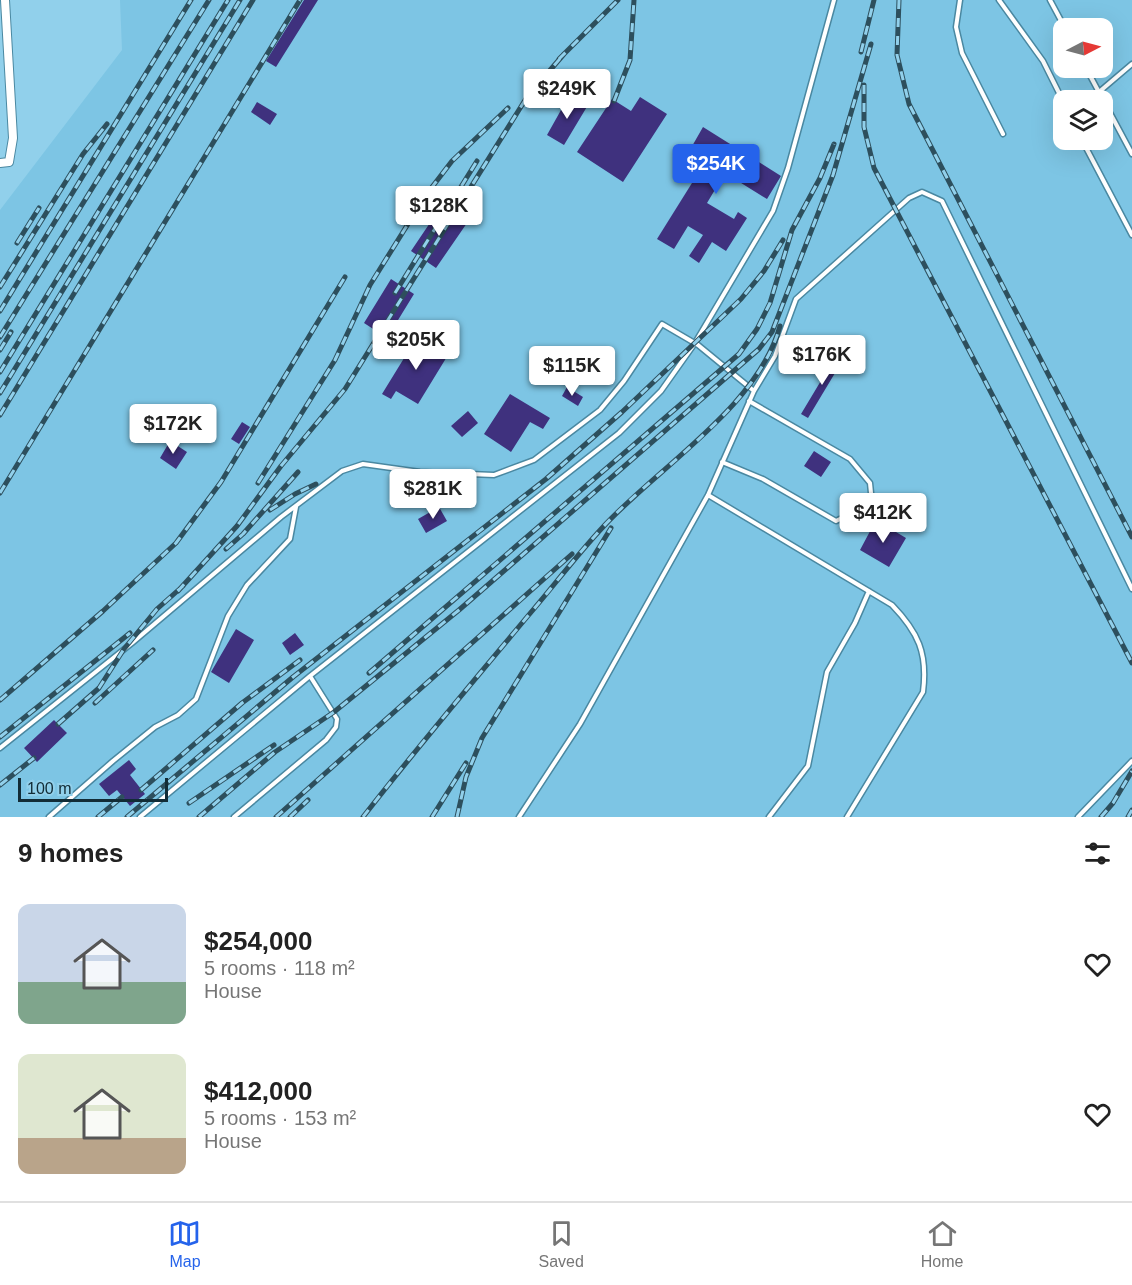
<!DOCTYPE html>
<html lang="en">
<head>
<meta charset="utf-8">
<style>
  :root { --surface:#fff; --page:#f6f6f6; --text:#222; --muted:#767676; --line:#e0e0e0; --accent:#2563eb }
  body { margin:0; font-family:Helvetica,sans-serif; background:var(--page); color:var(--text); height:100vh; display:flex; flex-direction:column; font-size:22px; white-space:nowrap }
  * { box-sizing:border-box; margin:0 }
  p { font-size:20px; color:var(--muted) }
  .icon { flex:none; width:33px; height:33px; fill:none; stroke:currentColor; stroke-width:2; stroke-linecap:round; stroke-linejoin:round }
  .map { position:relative; height:817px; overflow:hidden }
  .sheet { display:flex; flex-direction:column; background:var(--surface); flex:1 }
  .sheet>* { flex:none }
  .needle { width:39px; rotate:84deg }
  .fabs { position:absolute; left:1053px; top:18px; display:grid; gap:12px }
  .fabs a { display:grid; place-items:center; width:60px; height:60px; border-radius:12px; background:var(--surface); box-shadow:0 6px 24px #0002; font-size:30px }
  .scale { position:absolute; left:18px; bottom:15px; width:150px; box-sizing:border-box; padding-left:6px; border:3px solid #122c36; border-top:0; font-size:16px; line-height:21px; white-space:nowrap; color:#122c36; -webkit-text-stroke:4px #91d0eb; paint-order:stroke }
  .price { position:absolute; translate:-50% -51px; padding:0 14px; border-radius:6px; background:#fff; color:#222; font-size:20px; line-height:39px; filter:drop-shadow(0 2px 3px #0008) }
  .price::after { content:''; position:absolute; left:50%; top:36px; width:18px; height:14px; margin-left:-9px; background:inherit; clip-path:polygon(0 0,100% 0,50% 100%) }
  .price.current { background:var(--accent); color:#fff }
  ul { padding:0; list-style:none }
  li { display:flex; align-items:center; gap:18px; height:150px; padding:0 18px }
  li span { display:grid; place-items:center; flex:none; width:168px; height:120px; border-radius:12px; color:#555 }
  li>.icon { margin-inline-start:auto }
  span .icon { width:72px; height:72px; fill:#fffc; stroke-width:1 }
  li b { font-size:26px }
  h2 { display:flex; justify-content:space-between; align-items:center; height:72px; padding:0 18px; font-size:26px }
  .tabs { display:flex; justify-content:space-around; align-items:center; height:84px; border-top:2px solid var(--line); background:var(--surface); font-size:16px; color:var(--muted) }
  .tabs a { display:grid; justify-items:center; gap:3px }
  .tabs .current { color:var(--accent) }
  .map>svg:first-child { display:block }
  .built { fill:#7dc5e4; fill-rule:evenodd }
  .building { fill:#3f317e }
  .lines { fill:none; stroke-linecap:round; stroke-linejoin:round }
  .lane-casing { stroke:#4a88a1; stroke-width:7 }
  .street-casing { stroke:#4a88a1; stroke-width:10 }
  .lane { stroke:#fff; stroke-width:4 }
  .street { stroke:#fff; stroke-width:8 }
  .rail-casing { stroke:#2d4f5d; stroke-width:5 }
  .rail { stroke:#91d0eb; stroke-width:3; stroke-dasharray:9; stroke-linecap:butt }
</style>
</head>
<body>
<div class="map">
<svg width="1132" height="817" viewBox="0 0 1132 817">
  <rect width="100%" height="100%" fill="#91d0eb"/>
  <path class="built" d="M 120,0 L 1132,0 L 1132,817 L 0,817 L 0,210 L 122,50 ZM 1064,28 L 1102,28 L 1102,68 L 1064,68 ZM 1064,100 L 1102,100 L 1102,140 L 1064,140 Z"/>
  <path class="building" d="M 304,0 L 318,0 L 276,67 L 266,61 Z
    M 570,94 L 588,105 L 564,145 L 547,135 Z
    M 640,97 L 667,114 L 623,182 L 577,152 L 612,99 L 631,111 Z
    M 257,102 L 277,114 L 270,125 L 251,112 Z
    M 703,127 L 781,176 L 767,199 L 725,173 L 707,203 L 734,219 L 738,212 L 747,218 L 726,251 L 712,242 L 699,263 L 689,256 L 703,235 L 688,226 L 674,249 L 657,239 L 707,159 L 691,148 Z
    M 442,205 L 467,223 L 436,268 L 411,251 Z
    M 391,279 L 414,294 L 387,338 L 364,323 Z
    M 417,337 L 448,355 L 418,404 L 396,391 L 391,399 L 382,394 Z
    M 837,354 L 844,358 L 808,418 L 801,414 Z
    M 567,387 L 583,397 L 578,406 L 562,396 Z
    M 510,394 L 550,418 L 543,429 L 530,422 L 511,452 L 484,434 Z
    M 468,411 L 478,423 L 462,437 L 451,426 Z
    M 242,422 L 250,427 L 239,444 L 231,439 Z
    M 170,441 L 187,452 L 176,469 L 160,458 Z
    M 814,451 L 831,462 L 821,477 L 804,466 Z
    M 439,507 L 447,521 L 426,533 L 418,519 Z
    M 876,520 L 906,538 L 889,567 L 860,550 Z
    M 236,629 L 254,640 L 229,683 L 211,672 Z
    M 295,633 L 304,645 L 290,655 L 282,643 Z
    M 54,720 L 67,733 L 37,762 L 24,748 Z
    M 129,760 L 136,769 L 130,775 L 145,794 L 130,806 L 117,790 L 109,796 L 99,784 Z"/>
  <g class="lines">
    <defs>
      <path id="lane" d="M 960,0 L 956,27 L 962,53 L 1003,134
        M 999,0 L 1043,61 L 1064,103
        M 1050,0 L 1065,28
        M 1086,68 L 1132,154
        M 1099,92 L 1132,64
        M 1082,140 L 1132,235
        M 722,462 L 763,479 L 836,521 L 872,503 L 870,483 L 850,459 L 749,401
        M 708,495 L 892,605 C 918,632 928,653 923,692 L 847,817
        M 310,676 L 619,433 L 661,391 L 695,343 L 773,211 L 788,168 L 834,0
        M 0,748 L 132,643 L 281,517 L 342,471 L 363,464 L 420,472 L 494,475 L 534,460 L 600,410 L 624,381 L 662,324 L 698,345 L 754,391
        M 49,817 L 113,761 L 155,727 L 178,715 L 196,699 L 228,616 L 247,585 L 290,539 L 296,507
        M 140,817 L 310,676 L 337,719 L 336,727 L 326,740 L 234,817
        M 519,817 L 580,724 L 708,495 L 754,391 L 775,356 L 796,299 L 909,198 L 922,192 L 942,201 L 1132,589
        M 769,817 L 808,766 L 827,672 L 855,623 L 869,591
        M 1078,817 L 1132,761"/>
      <path id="street" d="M 0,163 L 9,162 L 13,138 L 5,0"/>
    </defs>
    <use href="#lane" class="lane-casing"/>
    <use href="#street" class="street-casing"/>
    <use href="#lane" class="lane"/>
    <use href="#street" class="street"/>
    <defs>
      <path id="rail" d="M 899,0 L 897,55 L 909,104 L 1132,537
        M 861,52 L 874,0
        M 559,59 L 618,0
        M 864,85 L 864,127 L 874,168 L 1132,663
        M 614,101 L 630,60 L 634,0
        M 17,243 L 39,208
        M 0,287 L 83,154 L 107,124
        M 395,293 L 477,161
        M 0,311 L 191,0
        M 0,337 L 209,0
        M 0,350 L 11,332
        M 0,372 L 228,0
        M 0,393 L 240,0
        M 0,415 L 253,0
        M 258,483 L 335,360 L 370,285 L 426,195 L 452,161 L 508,108
        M 0,493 L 300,0
        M 270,510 L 295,494 L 316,484
        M 226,549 L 243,534 L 298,472
        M 178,591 L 237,526 L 281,466 L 345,389 L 527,97 L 564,54
        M 369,673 L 739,354 L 757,329 L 770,303 L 792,230 L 820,178 L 834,144
        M 0,700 L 103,611 L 176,543 L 221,482 L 345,277
        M 95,703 L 153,650
        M 58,724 L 99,688 L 124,649 L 157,609 L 183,586
        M 0,737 L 130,633
        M 0,785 L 34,758
        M 141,790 L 242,703 L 300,660
        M 189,803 L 274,745
        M 98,817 L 122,797
        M 127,817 L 293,677 L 546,479 L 622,412 L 741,299 L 764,271 L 783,240
        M 199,817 L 275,752 L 334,712 L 459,610 L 759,349 L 772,332 L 833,175 L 871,44
        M 276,817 L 572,554
        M 290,817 L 308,800
        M 363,817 C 416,749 472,683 527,617 C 552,588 576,556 603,527 C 658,467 758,407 780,326
        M 432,817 L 466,763
        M 457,817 L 466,777 L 482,738 L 611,528
        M 1101,817 L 1113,803 L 1132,771
        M 1128,817 L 1132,810"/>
    </defs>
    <use href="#rail" class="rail-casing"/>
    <use href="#rail" class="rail"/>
  </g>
</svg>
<div class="fabs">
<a><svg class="needle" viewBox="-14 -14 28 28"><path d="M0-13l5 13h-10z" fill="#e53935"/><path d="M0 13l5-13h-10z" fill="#767676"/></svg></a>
<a><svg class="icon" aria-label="layers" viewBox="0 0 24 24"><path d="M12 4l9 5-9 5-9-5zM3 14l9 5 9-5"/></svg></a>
</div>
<div class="scale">100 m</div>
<b class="price" style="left:567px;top:120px">$249K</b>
<b class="price current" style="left:716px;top:195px">$254K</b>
<b class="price" style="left:439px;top:237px">$128K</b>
<b class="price" style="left:416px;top:371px">$205K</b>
<b class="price" style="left:822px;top:386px">$176K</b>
<b class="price" style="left:572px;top:397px">$115K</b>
<b class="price" style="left:173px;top:455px">$172K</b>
<b class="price" style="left:433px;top:520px">$281K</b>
<b class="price" style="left:883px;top:544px">$412K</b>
</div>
<section class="sheet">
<h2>9 homes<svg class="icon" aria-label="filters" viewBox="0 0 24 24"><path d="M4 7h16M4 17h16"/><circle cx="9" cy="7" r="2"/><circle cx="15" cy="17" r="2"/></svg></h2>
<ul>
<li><span style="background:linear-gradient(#c9d6e8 65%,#7fa58c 0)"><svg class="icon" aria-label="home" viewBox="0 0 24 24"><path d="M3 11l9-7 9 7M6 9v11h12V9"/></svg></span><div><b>$254,000</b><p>5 rooms · 118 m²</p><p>House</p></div><svg class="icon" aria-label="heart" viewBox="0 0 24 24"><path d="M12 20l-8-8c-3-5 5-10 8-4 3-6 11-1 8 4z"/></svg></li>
<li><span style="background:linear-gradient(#dfe7d0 70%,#b9a48a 0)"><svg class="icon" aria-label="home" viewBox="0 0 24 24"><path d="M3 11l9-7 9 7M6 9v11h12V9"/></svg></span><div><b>$412,000</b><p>5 rooms · 153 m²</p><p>House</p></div><svg class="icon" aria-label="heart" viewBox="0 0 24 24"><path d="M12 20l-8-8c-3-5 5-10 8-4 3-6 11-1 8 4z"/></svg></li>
</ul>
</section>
<nav class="tabs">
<a class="current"><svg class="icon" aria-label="map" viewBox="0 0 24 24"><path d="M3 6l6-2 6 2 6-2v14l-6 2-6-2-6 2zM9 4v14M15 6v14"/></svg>Map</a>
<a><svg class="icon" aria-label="saved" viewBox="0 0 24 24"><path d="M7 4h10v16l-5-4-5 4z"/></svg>Saved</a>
<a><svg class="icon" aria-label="home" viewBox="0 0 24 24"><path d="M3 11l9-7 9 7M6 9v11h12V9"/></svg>Home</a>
</nav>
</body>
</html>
